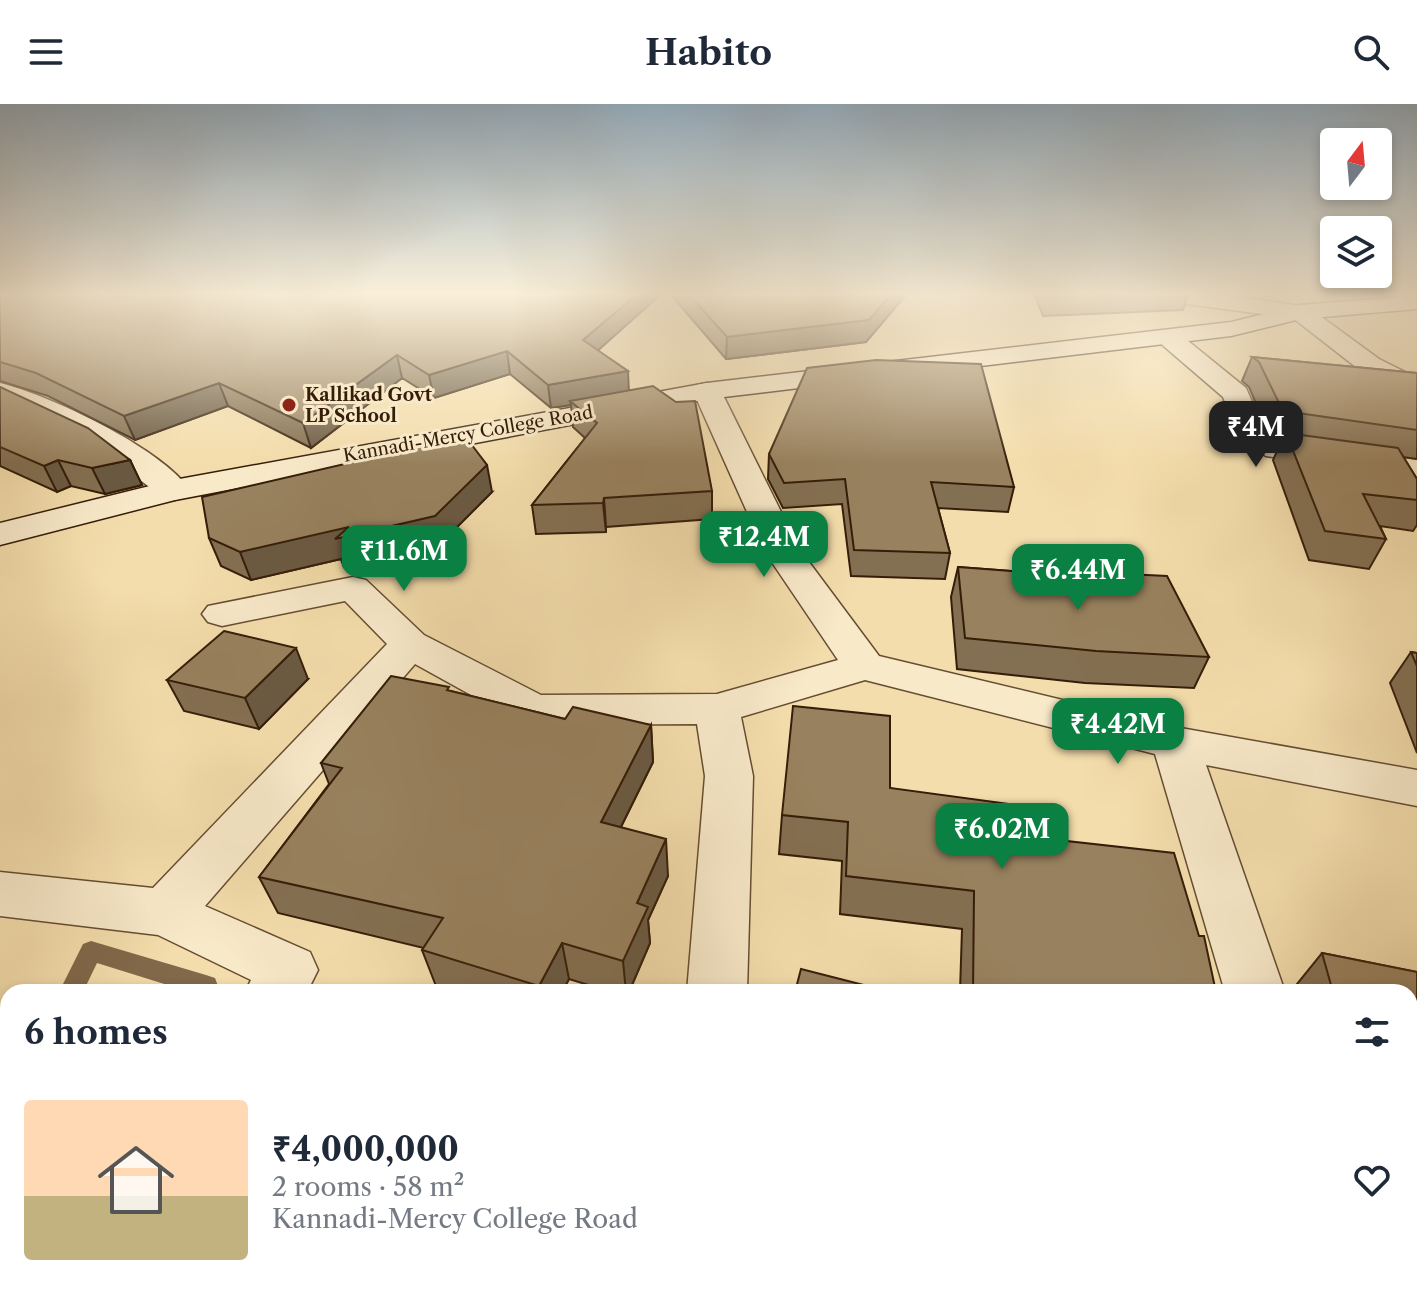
<!DOCTYPE html>
<html lang="en">
<head>
<meta charset="utf-8">
<style>
  :root { --surface:#fff; --page:#f2f2f3; --text:#1f2937; --muted:#747a83; --accent:#0b8043 }
  body { margin:0; font-family:"Libre Caslon Text",serif; background:var(--page); color:var(--text); height:100vh; display:flex; flex-direction:column; font-size:30px; white-space:nowrap }
  * { box-sizing:border-box; margin:0 }
  p { font-size:26px; color:var(--muted) }
  .icon { flex:none; width:44px; height:44px; fill:none; stroke:currentColor; stroke-width:2; stroke-linecap:round; stroke-linejoin:round }
  .map { position:relative; flex:1; overflow:hidden }
  .panel { position:absolute; left:0px; top:880px; width:1418px; height:314px; display:flex; flex-direction:column; background:var(--surface); border-radius:24px 24px 0 0; box-shadow:0 4px 12px #0003 }
  .panel>* { flex:none }
  .needle { width:52px; rotate:16deg }
  .tools { position:absolute; left:1320px; top:24px; display:grid; gap:16px }
  .tools a { display:grid; place-items:center; width:72px; height:72px; border-radius:8px; background:var(--surface); box-shadow:0 4px 12px #0003; font-size:40px }
  .price { position:absolute; translate:-50% -68px; padding:0 18px; border-radius:16px; background:var(--accent); color:#fff; font-size:26px; line-height:52px; filter:drop-shadow(0 2px 4px #0008) }
  .price::after { content:''; position:absolute; left:50%; top:48px; width:24px; height:18px; margin-left:-12px; background:inherit; clip-path:polygon(0 0,100% 0,50% 100%) }
  .price.active { background:#222; color:#fff }
  ul { padding:0; list-style:none }
  li { display:flex; align-items:center; gap:24px; height:200px; padding:0 24px }
  li span { display:grid; place-items:center; flex:none; width:224px; height:160px; border-radius:8px; color:#555 }
  li>.icon { margin-inline-start:auto }
  span .icon { width:96px; height:96px; fill:#fffc; stroke-width:1 }
  li b { font-size:34px }
  h2 { display:flex; justify-content:space-between; align-items:center; height:96px; padding:0 24px; font-size:34px }
  header { display:flex; justify-content:space-between; align-items:center; height:104px; padding:0 24px; background:var(--surface); font-size:36px; font-weight:800 }
  .map>svg:first-child { display:block }
  .lines { fill:none; stroke-linecap:round; stroke-linejoin:round }
  .stream { fill:#81694a; fill-rule:evenodd }
  .street-casing { stroke:#654d32; stroke-width:3 }
  .secondary-casing { stroke:#351d09; stroke-width:3 }
  .street { fill:#f8e9c9; fill-rule:evenodd }
  .secondary { fill:#f8e9c9; fill-rule:evenodd }
  .wall { fill:#836f51; stroke:#351d09; stroke-width:2 }
  .shaded-wall { fill:#6a5a42; stroke:#351d09; stroke-width:2 }
  .building { fill:#98815e; stroke:#351d09; stroke-width:2 }
  .poi-dot { fill:#8f2418; stroke:#f8e9c9; stroke-width:3 }
  .labels { text-anchor:middle; dominant-baseline:central; stroke-width:6; stroke-linejoin:round; paint-order:stroke }
  .far-poi-label { font-size:18px; font-weight:bold; fill:#351d09; stroke:#f8e9c9; text-anchor:start }
  .far-street-label { font-size:18px; fill:#351d09; stroke:#f8e9c9 }
</style>
</head>
<body>
<header><svg class="icon" aria-label="menu" viewBox="0 0 24 24"><path d="M4 6h16M4 12h16M4 18h16"/></svg>Habito<svg class="icon" aria-label="search" viewBox="0 0 24 24"><circle cx="10" cy="10" r="6"/><path d="M15 15l6 6"/></svg></header>
<div class="map">
<svg width="1417" height="1193" viewBox="0 0 1417 1193">
  <rect width="100%" height="100%" fill="#f4ddac"/>
  <filter id="stains"><feTurbulence type="fractalNoise" baseFrequency=".0025" numOctaves="4"/><feColorMatrix values="0 0 0 0 .2 0 0 0 0 .09 0 0 0 0 .02 0 0 0 .5 -.17"/></filter>
  <radialGradient id="worn" r=".72"><stop offset=".6" stop-color="#630" stop-opacity="0"/><stop offset="1" stop-color="#630" stop-opacity=".3"/></radialGradient>
  <g class="lines">
    <path class="stream" d="M 91,837 L 206,871 L 215,874 L 218,882 L 215,888 L 190,888 L 97,859 L 83,888 L 59,888 L 83,840 Z
      M 8,982 L 8,1010 L 0,1013 L 0,985 Z"/>
    <defs>
      <path id="street" d="M 1167,192 L 1231,192 L 1308,203 L 1379,255 L 1417,274 L 1417,293 L 1361,267 L 1293,214 L 1178,199 Z
        M 1168,226 L 1177,228 L 1246,284 L 1264,325 L 1285,338 L 1417,356 L 1417,374 L 1266,352 L 1240,336 L 1223,293 L 1159,238 L 1156,233 L 1159,228 Z
        M 0,279 C 50,291 161,344 190,386 L 186,393 L 174,396 L 162,393 L 103,347 L 0,297 Z
        M 707,279 L 717,281 L 721,287 L 800,446 L 879,552 L 1175,623 L 1417,666 L 1417,702 L 1206,661 L 1285,888 L 1225,888 L 1155,650 L 865,576 L 741,613 L 753,672 L 747,888 L 687,888 L 705,672 L 697,620 L 534,621 L 518,617 L 415,560 L 205,802 L 310,848 L 318,866 L 307,888 L 245,888 L 251,876 L 158,831 L 0,812 L 0,768 L 153,784 L 387,540 L 345,497 L 222,522 L 208,518 L 202,510 L 208,502 L 353,473 L 366,476 L 424,531 L 541,591 L 717,590 L 838,556 L 765,448 L 693,287 L 697,281 Z
        M 28,1186 L 106,1186 L 103,1193 L 25,1193 Z
        M 617,1186 L 693,1186 L 692,1193 L 616,1193 Z
        M 1308,1186 L 1384,1186 L 1386,1193 L 1310,1193 Z"/>
      <path id="secondary" d="M 1417,192 L 1417,205 L 1300,215 L 1231,232 L 707,295 L 175,396 L 0,441 L 0,419 L 174,376 L 707,279 L 1231,218 L 1300,201 Z"/>
    </defs>
    <use href="#street" class="street-casing"/>
    <use href="#secondary" class="secondary-casing"/>
    <use href="#street" class="street"/>
    <use href="#secondary" class="secondary"/>
  </g>
  <path class="wall" d="M 0,192 L 659,192 L 598,246 L 629,286 L 712,387 L 712,415 L 606,423 L 606,428 L 536,430 L 532,401 L 585,334 L 573,323 L 571,301 L 551,304 L 510,270 L 434,294 L 402,274 L 311,344 L 228,302 L 135,336 L 48,292 L 0,277 Z
    M 672,192 L 905,192 L 866,238 L 726,255 Z
    M 1035,192 L 1188,192 L 1183,206 L 1043,212 Z
    M 1252,253 L 1417,269 L 1417,355 L 1403,353 L 1417,375 L 1417,421 L 1413,427 L 1380,422 L 1386,435 L 1369,465 L 1309,456 L 1273,356 L 1283,334 L 1266,323 L 1249,283 L 1242,277 Z
    M 0,283 L 130,356 L 142,381 L 105,390 L 71,382 L 57,388 L 0,362 Z
    M 769,350 L 1014,383 L 1008,408 L 938,404 L 950,449 L 945,475 L 851,472 L 842,400 L 783,404 L 768,375 Z
    M 492,388 L 441,439 L 344,463 L 341,455 L 251,476 L 221,462 L 209,434 Z
    M 958,463 L 1064,471 L 1065,467 L 1209,553 L 1194,584 L 1085,579 L 957,565 L 951,493 Z
    M 1411,548 L 1417,549 L 1417,649 L 1390,579 Z
    M 308,575 L 259,625 L 184,607 L 167,576 Z
    M 450,587 L 565,615 L 651,621 L 653,658 L 621,723 L 668,772 L 648,816 L 650,839 L 629,888 L 611,888 L 569,875 L 562,888 L 455,888 L 436,882 L 422,846 L 424,844 L 278,809 L 259,773 L 329,680 L 321,659 Z
    M 890,684 L 1058,736 L 1216,888 L 960,888 L 962,825 L 840,810 L 842,757 L 779,750 L 782,711 Z
    M 1322,849 L 1417,868 L 1417,1051 L 1410,1050 L 1410,888 L 1299,888 L 1297,880 Z
    M 241,1186 L 445,1187 L 587,1186 L 585,1193 L 253,1193 Z"/>
  <path class="shaded-wall" d="M 635,192 L 659,192 L 585,258 L 583,236 Z
    M 890,192 L 905,192 L 866,238 L 726,255 L 727,233 Z
    M 507,247 L 510,270 L 434,294 L 429,271 Z
    M 397,251 L 402,274 L 311,344 L 303,319 Z
    M 628,267 L 629,290 L 570,297 L 571,301 L 551,304 L 548,281 Z
    M 219,279 L 228,302 L 135,336 L 124,312 Z
    M 58,356 L 71,382 L 57,388 L 44,362 Z
    M 130,356 L 142,381 L 105,390 L 92,364 Z
    M 487,361 L 492,388 L 441,439 L 344,463 L 341,455 L 251,476 L 240,448 Z
    M 604,394 L 606,423 L 606,428 L 603,399 Z
    M 296,544 L 308,575 L 259,625 L 245,594 Z
    M 651,621 L 653,658 L 605,755 L 601,718 Z
    M 666,735 L 668,772 L 648,816 L 650,839 L 629,888 L 626,888 L 623,857 L 637,799 Z
    M 562,839 L 569,875 L 562,888 L 540,888 L 539,882 Z
    M 537,1186 L 546,1186 L 548,1193 L 534,1193 Z
    M 575,1186 L 587,1186 L 585,1193 L 577,1193 Z"/>
  <path class="building" d="M 0,192 L 635,192 L 583,236 L 628,267 L 548,281 L 507,247 L 429,271 L 397,251 L 303,319 L 219,279 L 124,312 L 36,269 L 0,258 Z
    M 690,192 L 890,192 L 869,216 L 727,233 Z
    M 1047,192 L 1094,192 L 1048,194 Z
    M 1252,253 L 1417,269 L 1417,326 L 1298,309 L 1278,297 L 1259,258 Z
    M 876,256 L 981,260 L 1014,383 L 931,378 L 950,449 L 854,446 L 845,375 L 784,379 L 769,350 L 807,264 Z
    M 653,282 L 676,298 L 695,297 L 712,387 L 604,394 L 603,399 L 532,401 L 597,319 L 570,297 Z
    M 0,283 L 88,324 L 130,356 L 92,364 L 58,356 L 44,362 L 0,343 Z
    M 1286,329 L 1398,344 L 1417,375 L 1417,396 L 1363,390 L 1386,435 L 1325,427 Z
    M 465,332 L 487,361 L 435,412 L 335,435 L 349,423 L 240,448 L 209,434 L 202,393 Z
    M 958,463 L 1067,471 L 1065,467 L 1167,472 L 1209,553 L 1096,547 L 965,534 Z
    M 224,527 L 296,544 L 245,594 L 167,576 Z
    M 1411,548 L 1417,549 L 1417,562 Z
    M 391,572 L 449,583 L 447,586 L 565,615 L 573,603 L 651,621 L 601,718 L 666,735 L 637,799 L 648,803 L 623,857 L 562,839 L 539,882 L 422,846 L 443,814 L 259,773 L 342,664 L 321,659 Z
    M 793,602 L 890,612 L 890,684 L 1054,706 L 1058,736 L 1174,749 L 1199,832 L 1204,832 L 1216,888 L 973,888 L 974,787 L 846,772 L 848,718 L 782,711 Z
    M 1322,849 L 1417,868 L 1417,1016 L 1410,1014 L 1410,888 L 1333,888 Z
    M 801,865 L 891,888 L 795,888 Z
    M 255,1186 L 445,1187 L 537,1186 L 534,1193 L 267,1193 Z
    M 718,1186 L 957,1186 L 985,1193 L 716,1193 Z"/>
  <linearGradient id="sky" x2="0" y2="1"><stop stop-color="#93aaba"/><stop offset="0.53" stop-color="#faf0da"/><stop offset="1" stop-color="#faf0da" stop-opacity="0"/></linearGradient>
  <rect width="1417" height="359" fill="url(#sky)"/>
  <circle class="poi-dot" cx="289" cy="301" r="8"/>
  <g class="labels">
    <g class="far-poi-label">
      <text x="305" y="291">Kallikad Govt<tspan x="305" dy="21">LP School</tspan></text>
    </g>
    <g class="far-street-label">
      <text transform="translate(468 330) rotate(-10)">Kannadi-Mercy College Road</text>
    </g>
  </g>
  <rect width="100%" height="100%" filter="url(#stains)"/>
  <rect width="100%" height="100%" fill="url(#worn)"/>
</svg>
<div class="tools">
<a><svg class="needle" viewBox="-14 -14 28 28"><path d="M0-13l5 13h-10z" fill="#e53935"/><path d="M0 13l5-13h-10z" fill="#747a83"/></svg></a>
<a><svg class="icon" aria-label="layers" viewBox="0 0 24 24"><path d="M12 4l9 5-9 5-9-5zM3 14l9 5 9-5"/></svg></a>
</div>
<b class="price active" style="left:1256px;top:365px">₹4M</b>
<b class="price" style="left:764px;top:475px">₹12.4M</b>
<b class="price" style="left:404px;top:489px">₹11.6M</b>
<b class="price" style="left:1078px;top:508px">₹6.44M</b>
<b class="price" style="left:1118px;top:662px">₹4.42M</b>
<b class="price" style="left:1002px;top:767px">₹6.02M</b>
<section class="panel">
<h2>6 homes<svg class="icon" aria-label="filters" viewBox="0 0 24 24"><path d="M4 7h16M4 17h16"/><circle cx="9" cy="7" r="2"/><circle cx="15" cy="17" r="2"/></svg></h2>
<ul>
<li><span style="background:linear-gradient(#ffd9b3 60%,#c2b280 0)"><svg class="icon" aria-label="home" viewBox="0 0 24 24"><path d="M3 11l9-7 9 7M6 9v11h12V9"/></svg></span><div><b>₹4,000,000</b><p>2 rooms · 58 m²</p><p>Kannadi-Mercy College Road</p></div><svg class="icon" aria-label="heart" viewBox="0 0 24 24"><path d="M12 20l-8-8c-3-5 5-10 8-4 3-6 11-1 8 4z"/></svg></li>
</ul>
</section>
</div>
</body>
</html>
